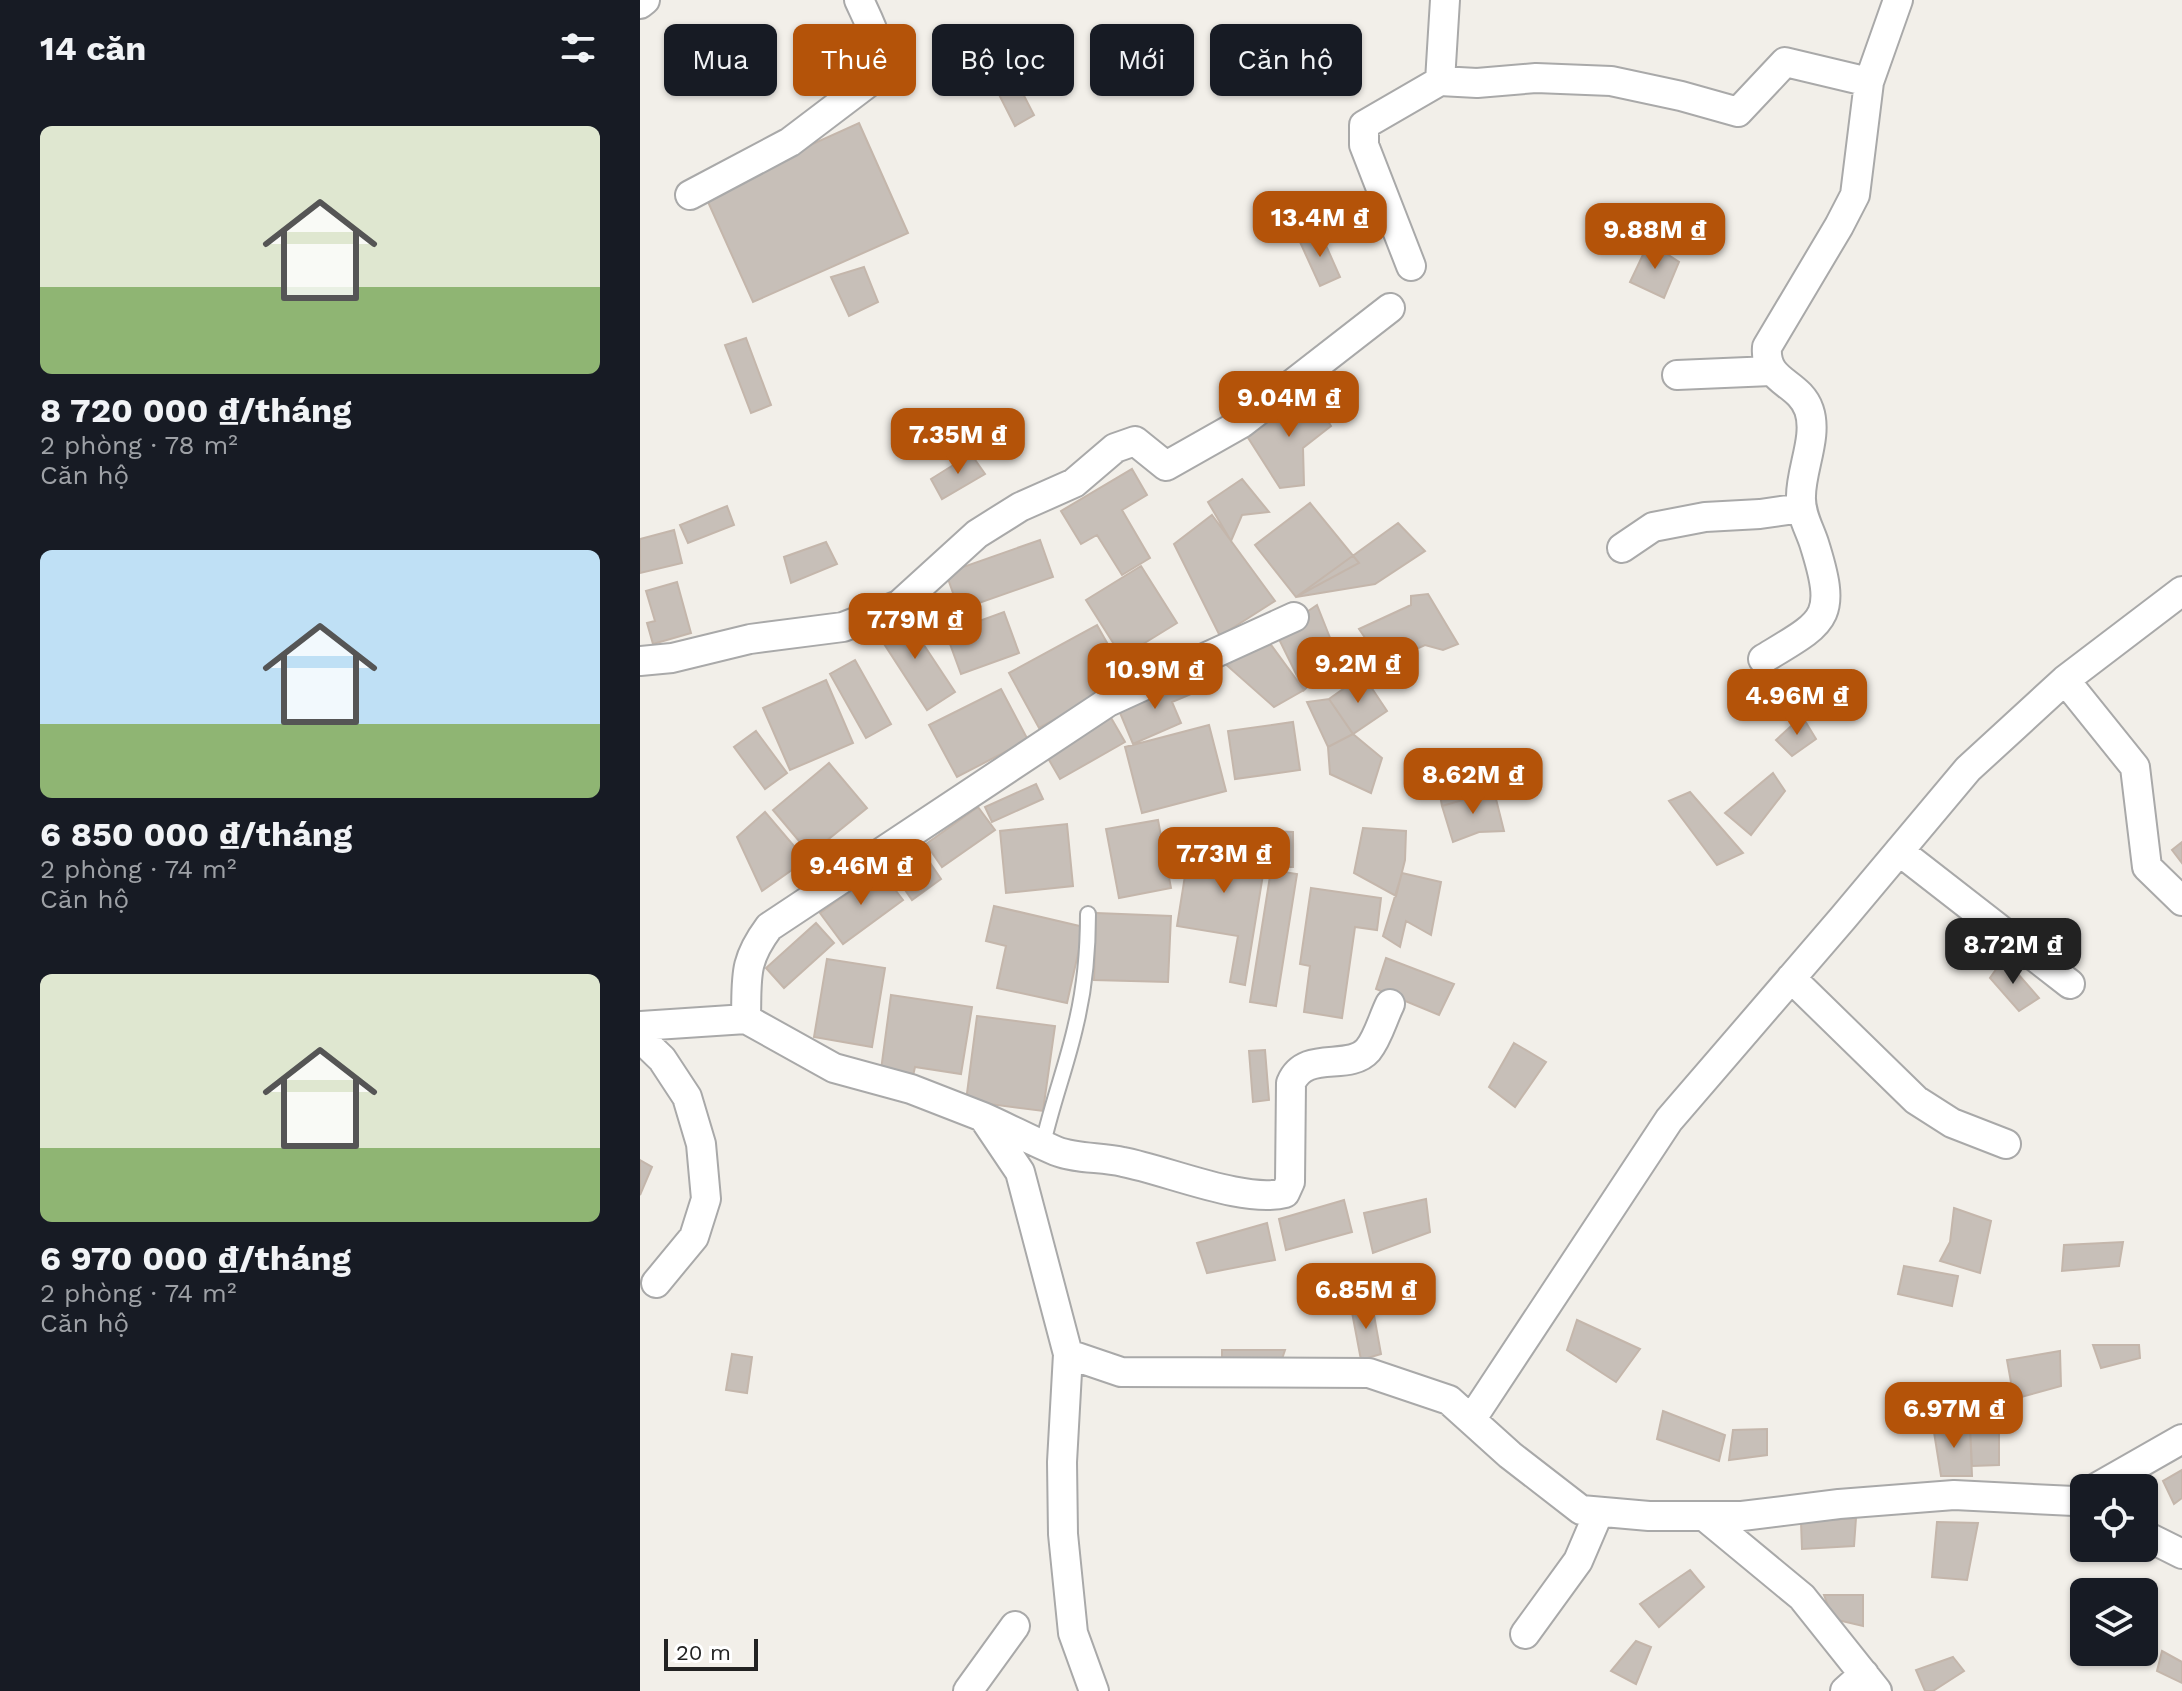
<!DOCTYPE html>
<html lang="vi">
<head>
<meta charset="utf-8">
<style>
  :root { --surface:#171b24; --page:#242831; --text:#f1f3f6; --muted:#9ea1a6; --accent:#b45309 }
  body { margin:0; font-family:"Work Sans",sans-serif; background:var(--page); color:var(--text); height:100vh; display:flex; flex-direction:column; font-size:30px; white-space:nowrap }
  * { box-sizing:border-box; margin:0 }
  p { font-size:26px; color:var(--muted) }
  .icon { flex:none; width:44px; height:44px; fill:none; stroke:currentColor; stroke-width:2; stroke-linecap:round; stroke-linejoin:round }
  .map { position:relative; flex:1; overflow:hidden }
  .drawer { display:flex; flex-direction:column; background:var(--surface); width:640px }
  .drawer>* { flex:none }
  .guide { position:absolute; left:24px; top:24px; width:760px; height:72px; display:flex; gap:16px }
  .fabs { position:absolute; left:1430px; top:1474px; display:grid; gap:16px }
  .fabs a { display:grid; place-items:center; width:88px; height:88px; border-radius:12px; background:var(--surface); box-shadow:0 2px 6px #0004; font-size:40px }
  .scale { position:absolute; left:24px; bottom:20px; width:94px; box-sizing:border-box; padding-left:8px; border:4px solid #222; border-top:0; font-size:22px; line-height:28px; white-space:nowrap; color:#222; -webkit-text-stroke:6px #fff; paint-order:stroke }
  .price { position:absolute; translate:-50% -68px; padding:0 18px; border-radius:16px; background:var(--accent); color:#fff; font-size:26px; line-height:52px; filter:drop-shadow(0 2px 4px #0008) }
  .price::after { content:''; position:absolute; left:50%; top:48px; width:24px; height:18px; margin-left:-12px; background:inherit; clip-path:polygon(0 0,100% 0,50% 100%) }
  .price.selected { background:#222; color:#fff }
  ul { padding:0; list-style:none }
  li { display:grid; align-content:center; gap:16px; height:424px; padding:0 40px }
  li span { display:grid; place-items:center; height:248px; border-radius:12px; color:#555 }
  li>.icon { margin-inline-start:auto }
  span .icon { width:144px; height:144px; fill:#fffc; stroke-width:1 }
  li b { font-size:34px }
  h2 { display:flex; justify-content:space-between; align-items:center; height:96px; padding:0 40px; font-size:34px }
  .chip { padding:0 28px; border-radius:12px; background:var(--surface); box-shadow:0 2px 6px #0004; font-size:28px; line-height:72px }
  .chip.selected { background:var(--accent); color:#fff }
  main { display:flex; flex:1; min-height:0 }
  .map>svg:first-child { display:block }
  .building { fill:#c7bfb8; stroke:#c4b6ab; stroke-width:2 }
  .lines { fill:none; stroke-linecap:round; stroke-linejoin:round }
  .lane-casing { stroke:#a9a9a9; stroke-width:18 }
  .street-casing { stroke:#a9a9a9; stroke-width:32 }
  .lane { stroke:#fff; stroke-width:14 }
  .street { stroke:#fff; stroke-width:28 }
</style>
</head>
<body>
<main>
<section class="drawer">
<h2>14 căn<svg class="icon" aria-label="filters" viewBox="0 0 24 24"><path d="M4 7h16M4 17h16"/><circle cx="9" cy="7" r="2"/><circle cx="15" cy="17" r="2"/></svg></h2>
<ul>
<li><span style="background:linear-gradient(#dfe7d0 65%,#8fb573 0)"><svg class="icon" aria-label="home" viewBox="0 0 24 24"><path d="M3 11l9-7 9 7M6 9v11h12V9"/></svg></span><div><b>8 720 000 ₫/tháng</b><p>2 phòng · 78 m²</p><p>Căn hộ</p></div></li>
<li><span style="background:linear-gradient(#bfe0f5 70%,#8fb573 0)"><svg class="icon" aria-label="home" viewBox="0 0 24 24"><path d="M3 11l9-7 9 7M6 9v11h12V9"/></svg></span><div><b>6 850 000 ₫/tháng</b><p>2 phòng · 74 m²</p><p>Căn hộ</p></div></li>
<li><span style="background:linear-gradient(#dfe7d0 70%,#8fb573 0)"><svg class="icon" aria-label="home" viewBox="0 0 24 24"><path d="M3 11l9-7 9 7M6 9v11h12V9"/></svg></span><div><b>6 970 000 ₫/tháng</b><p>2 phòng · 74 m²</p><p>Căn hộ</p></div></li>
</ul>
</section>
<div class="map">
<svg width="1542" height="1691" viewBox="0 0 1542 1691">
  <rect width="100%" height="100%" fill="#f2efe9"/>
  <path class="building" d="M 365,59 L 394,115 L 375,126 L 346,69 Z
    M 219,123 L 268,233 L 113,302 L 64,193 Z
    M 680,232 L 700,277 L 680,286 L 660,242 Z
    M 1009,242 L 1039,262 L 1024,298 L 990,282 Z
    M 224,267 L 238,302 L 209,316 L 191,277 Z
    M 106,338 L 131,405 L 111,413 L 85,345 Z
    M 669,391 L 691,426 L 663,448 L 664,485 L 640,488 L 605,433 Z
    M 331,454 L 345,474 L 302,499 L 291,479 Z
    M 492,469 L 507,495 L 482,510 L 510,558 L 482,575 L 457,535 L 441,544 L 421,511 Z
    M 602,479 L 629,512 L 602,515 L 591,541 L 568,502 Z
    M 670,503 L 719,563 L 656,597 L 615,545 Z
    M 87,506 L 94,525 L 48,543 L 40,525 Z
    M 572,515 L 635,601 L 580,636 L 534,544 Z
    M 758,523 L 785,551 L 735,584 L 656,597 Z
    M 34,530 L 42,563 L 0,573 L 0,539 Z
    M 400,540 L 413,577 L 319,610 L 306,573 Z
    M 186,542 L 197,564 L 151,583 L 144,557 Z
    M 501,566 L 537,623 L 482,657 L 446,600 Z
    M 37,582 L 51,633 L 13,644 L 7,623 L 15,621 L 6,591 Z
    M 788,594 L 818,644 L 803,650 L 785,645 L 743,664 L 719,629 L 771,605 L 771,596 Z
    M 677,605 L 698,658 L 664,690 L 636,633 Z
    M 262,612 L 315,692 L 287,710 L 235,630 Z
    M 364,612 L 379,653 L 321,674 L 306,633 Z
    M 457,625 L 488,680 L 399,728 L 369,673 Z
    M 626,638 L 664,690 L 634,707 L 582,661 Z
    M 215,660 L 251,724 L 226,738 L 190,674 Z
    M 723,675 L 747,711 L 713,734 L 689,699 Z
    M 550,677 L 556,692 L 532,702 L 541,723 L 493,744 L 478,708 Z
    M 186,680 L 213,743 L 150,770 L 123,708 Z
    M 361,689 L 388,740 L 317,777 L 289,725 Z
    M 689,699 L 713,734 L 688,747 L 667,702 Z
    M 470,716 L 485,742 L 420,779 L 405,753 Z
    M 1162,716 L 1176,739 L 1152,756 L 1136,740 Z
    M 653,722 L 660,770 L 595,779 L 588,731 Z
    M 569,725 L 586,791 L 502,813 L 485,747 Z
    M 116,731 L 147,773 L 125,789 L 94,747 Z
    M 713,734 L 742,758 L 731,793 L 690,774 L 688,747 Z
    M 189,763 L 227,808 L 170,854 L 133,810 Z
    M 846,766 L 854,791 L 802,806 L 797,779 Z
    M 1133,773 L 1145,791 L 1111,835 L 1085,813 Z
    M 396,784 L 403,799 L 352,822 L 345,807 Z
    M 854,791 L 864,831 L 839,832 L 813,842 L 802,806 Z
    M 1050,792 L 1103,853 L 1077,865 L 1029,801 Z
    M 338,807 L 355,830 L 302,867 L 286,844 Z
    M 125,812 L 166,860 L 122,891 L 97,837 Z
    M 518,820 L 531,888 L 479,898 L 466,829 Z
    M 427,824 L 433,886 L 366,893 L 360,831 Z
    M 723,828 L 766,831 L 765,860 L 756,896 L 714,873 Z
    M 628,831 L 653,832 L 653,867 L 627,867 Z
    M 551,838 L 627,850 L 605,985 L 590,982 L 598,936 L 537,926 Z
    M 1542,842 L 1542,863 L 1532,850 Z
    M 278,845 L 301,879 L 272,900 L 248,865 Z
    M 240,870 L 263,900 L 203,944 L 180,913 Z
    M 631,870 L 657,874 L 636,1006 L 610,1002 Z
    M 762,873 L 801,882 L 791,935 L 766,921 L 760,947 L 743,936 Z
    M 671,888 L 741,898 L 737,930 L 715,927 L 702,1018 L 664,1012 L 670,966 L 660,964 Z
    M 354,906 L 444,927 L 427,1003 L 357,988 L 366,946 L 346,941 Z
    M 456,913 L 531,916 L 528,982 L 454,980 Z
    M 176,923 L 194,943 L 144,988 L 126,968 Z
    M 746,958 L 814,984 L 799,1015 L 736,989 Z
    M 1364,958 L 1399,998 L 1379,1011 L 1350,978 Z
    M 187,959 L 245,968 L 232,1047 L 174,1037 Z
    M 251,995 L 332,1007 L 321,1074 L 275,1067 L 273,1076 L 241,1070 Z
    M 337,1016 L 415,1026 L 403,1111 L 326,1101 Z
    M 874,1043 L 906,1062 L 875,1107 L 849,1087 Z
    M 625,1050 L 629,1100 L 613,1102 L 609,1051 Z
    M 0,1160 L 12,1167 L 0,1195 Z
    M 786,1199 L 790,1232 L 733,1253 L 724,1213 Z
    M 704,1200 L 712,1232 L 646,1250 L 639,1219 Z
    M 1314,1208 L 1351,1221 L 1340,1273 L 1300,1261 L 1310,1242 Z
    M 627,1223 L 635,1260 L 567,1273 L 557,1243 Z
    M 1483,1242 L 1479,1266 L 1422,1271 L 1424,1245 Z
    M 1264,1266 L 1318,1276 L 1312,1306 L 1258,1294 Z
    M 732,1304 L 741,1354 L 721,1360 L 711,1307 Z
    M 937,1320 L 1000,1349 L 976,1382 L 927,1350 Z
    M 1453,1345 L 1499,1345 L 1500,1358 L 1461,1368 Z
    M 582,1350 L 645,1350 L 641,1362 L 582,1360 Z
    M 1420,1351 L 1421,1386 L 1374,1399 L 1367,1360 Z
    M 92,1354 L 112,1357 L 107,1393 L 86,1390 Z
    M 1023,1411 L 1085,1435 L 1079,1461 L 1017,1439 Z
    M 1293,1426 L 1330,1426 L 1332,1476 L 1301,1476 Z
    M 1330,1426 L 1359,1431 L 1359,1465 L 1332,1466 Z
    M 1127,1429 L 1127,1455 L 1089,1460 L 1093,1430 Z
    M 1542,1470 L 1542,1498 L 1534,1504 L 1523,1481 Z
    M 1216,1518 L 1214,1546 L 1162,1549 L 1161,1522 Z
    M 1297,1522 L 1338,1523 L 1327,1580 L 1292,1577 Z
    M 1050,1570 L 1064,1587 L 1019,1627 L 1000,1604 Z
    M 1184,1595 L 1223,1595 L 1223,1626 L 1193,1619 Z
    M 996,1641 L 1011,1647 L 996,1684 L 971,1671 Z
    M 1522,1651 L 1542,1662 L 1542,1683 L 1517,1671 Z
    M 1313,1657 L 1324,1671 L 1293,1691 L 1285,1691 L 1276,1670 Z"/>
  <g class="lines">
    <defs>
      <path id="lane" d="M 403,1144 C 412,1103 427,1065 436,1024 C 445,987 448,952 448,914"/>
      <path id="street" d="M 0,4 L 5,0
        M 800,81 L 805,0
        M 50,195 L 150,142 L 237,76 C 244,48 231,26 219,0
        M 771,266 L 724,145 L 724,125 L 800,81 L 837,83 L 896,78 L 971,81 L 1041,96 L 1098,112 L 1145,62 L 1229,82 L 1258,0
        M 1037,375 L 1131,371
        M 982,548 L 1013,527 L 1065,517 L 1120,514 L 1162,508
        M 1123,659 C 1186,621 1198,619 1174,543 C 1169,528 1160,513 1161,496 C 1161,469 1178,436 1169,410 C 1159,381 1124,383 1127,347 L 1199,226 L 1215,195 L 1229,82
        M 0,661 L 32,658 L 110,639 L 203,627 L 259,605 L 337,534 L 380,507 L 434,483 L 475,448 L 495,441 L 526,466 L 602,423 L 750,308
        M 1425,680 L 1495,767 L 1507,867 L 1542,901
        M 1259,851 L 1430,984
        M 1151,978 L 1276,1100 L 1312,1123 L 1366,1144
        M 106,1019 C 107,977 103,962 129,927 L 468,702 L 654,617
        M 0,1026 L 106,1019 L 194,1068 L 271,1089 L 343,1117 L 380,1172 L 428,1354 L 481,1372 L 729,1373 L 809,1400 L 870,1455 L 941,1510 L 1009,1516 L 1102,1516 L 1199,1504 L 1314,1495 L 1434,1501 L 1444,1505
        M 0,1038 L 22,1059 L 47,1097 L 61,1144 L 66,1199 L 54,1237 L 16,1283
        M 343,1117 C 368,1128 392,1141 416,1151 C 436,1159 462,1157 483,1162 C 526,1170 605,1204 645,1193 L 650,1182 L 651,1083 C 665,1049 709,1072 728,1050 C 738,1038 743,1018 750,1004
        M 428,1354 L 422,1462 L 423,1534 L 433,1633 L 454,1691
        M 831,1420 L 1029,1120 L 1203,918 L 1328,769 L 1425,680 L 1542,591
        M 1456,1488 L 1542,1439
        M 1064,1516 L 1162,1597 L 1237,1691
        M 1504,1535 L 1542,1554
        M 885,1634 L 938,1561 L 959,1512
        M 328,1691 L 375,1626
        M 1205,1691 L 1224,1674"/>
    </defs>
    <use href="#lane" class="lane-casing"/>
    <use href="#street" class="street-casing"/>
    <use href="#lane" class="lane"/>
    <use href="#street" class="street"/>
  </g>
</svg>
<div class="fabs">
<a><svg class="icon" aria-label="locate" viewBox="0 0 24 24"><circle cx="12" cy="12" r="6"/><path d="M12 2v4M12 18v4M2 12h4M18 12h4"/></svg></a>
<a><svg class="icon" aria-label="layers" viewBox="0 0 24 24"><path d="M12 4l9 5-9 5-9-5zM3 14l9 5 9-5"/></svg></a>
</div>
<div class="scale">20 m</div>
<b class="price" style="left:680px;top:259px">13.4M ₫</b>
<b class="price" style="left:1015px;top:271px">9.88M ₫</b>
<b class="price" style="left:649px;top:439px">9.04M ₫</b>
<b class="price" style="left:318px;top:476px">7.35M ₫</b>
<b class="price" style="left:275px;top:661px">7.79M ₫</b>
<b class="price" style="left:718px;top:705px">9.2M ₫</b>
<b class="price" style="left:515px;top:711px">10.9M ₫</b>
<b class="price" style="left:1157px;top:737px">4.96M ₫</b>
<b class="price" style="left:833px;top:816px">8.62M ₫</b>
<b class="price" style="left:584px;top:895px">7.73M ₫</b>
<b class="price" style="left:221px;top:907px">9.46M ₫</b>
<b class="price selected" style="left:1373px;top:986px">8.72M ₫</b>
<b class="price" style="left:726px;top:1331px">6.85M ₫</b>
<b class="price" style="left:1314px;top:1450px">6.97M ₫</b>
<div class="guide">
<a class="chip">Mua</a>
<a class="chip selected">Thuê</a>
<a class="chip">Bộ lọc</a>
<a class="chip">Mới</a>
<a class="chip">Căn hộ</a>
</div>
</div>
</main>
</body>
</html>
